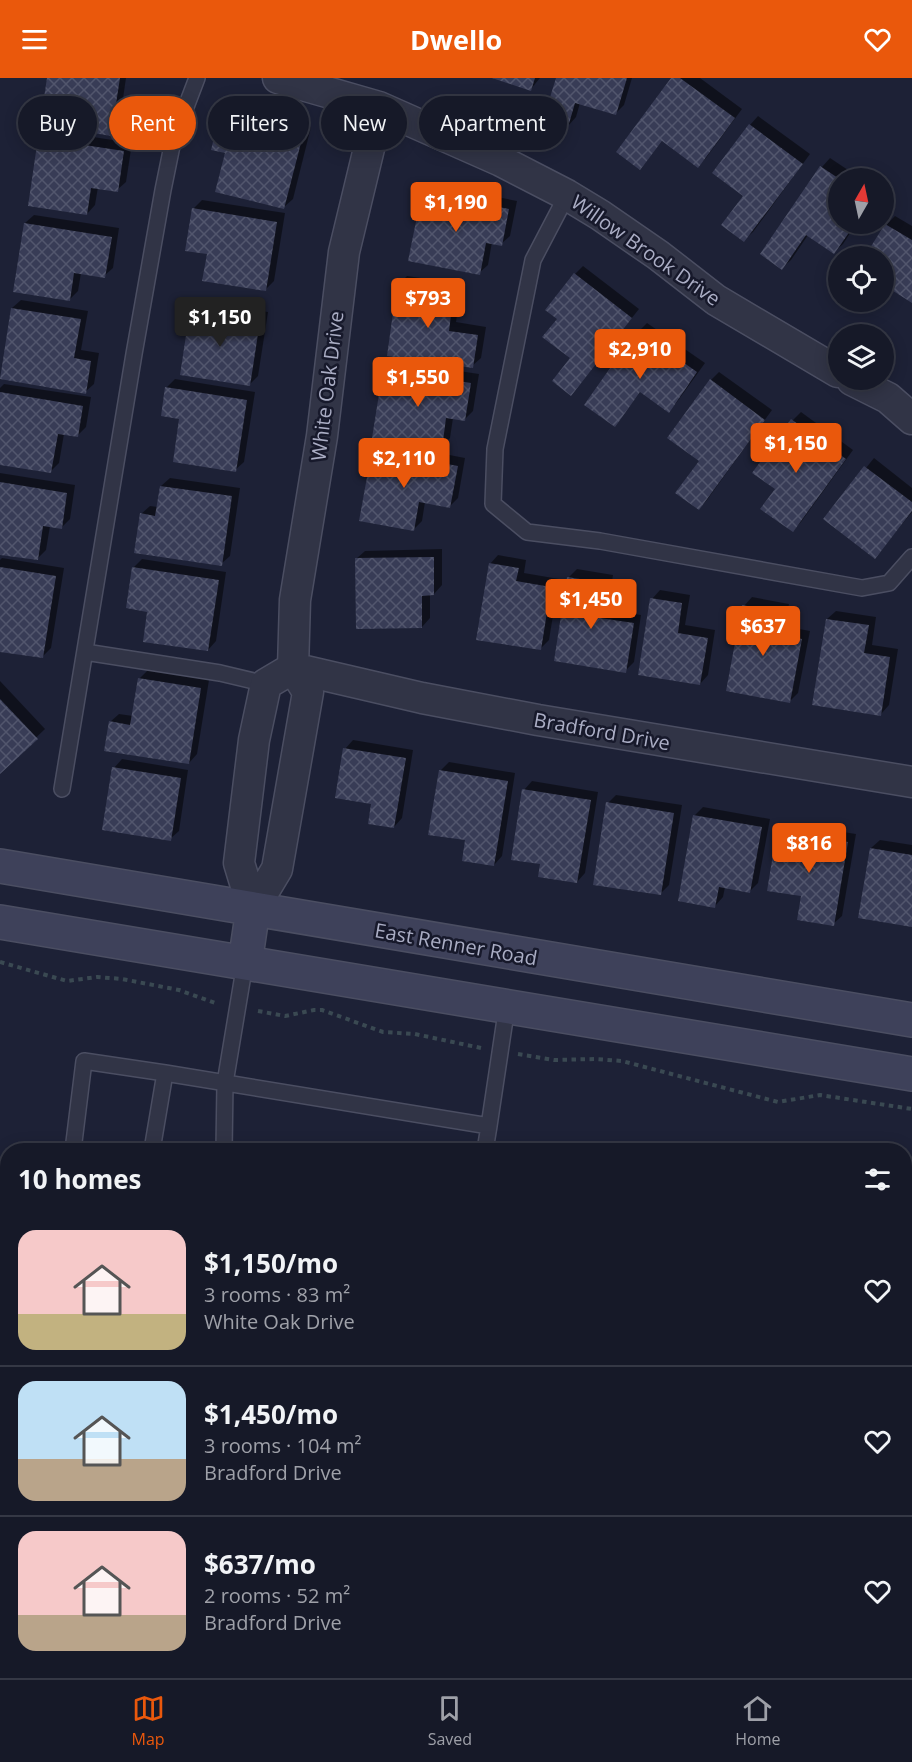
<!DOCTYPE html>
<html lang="en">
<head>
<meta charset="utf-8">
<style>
  :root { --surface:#161928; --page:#232634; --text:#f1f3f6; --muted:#9ea0a8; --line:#353845; --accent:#ea580c }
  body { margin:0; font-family:"Open Sans",sans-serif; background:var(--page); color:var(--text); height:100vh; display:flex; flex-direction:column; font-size:22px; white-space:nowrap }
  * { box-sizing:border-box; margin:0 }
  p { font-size:20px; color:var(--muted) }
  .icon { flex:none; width:33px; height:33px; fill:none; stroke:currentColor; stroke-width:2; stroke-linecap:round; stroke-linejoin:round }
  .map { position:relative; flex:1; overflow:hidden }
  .drawer { position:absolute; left:0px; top:1065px; width:912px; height:536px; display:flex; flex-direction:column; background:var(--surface); border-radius:24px 24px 0 0; box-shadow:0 3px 15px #0003,0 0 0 2px var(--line) }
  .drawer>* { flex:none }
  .guide { position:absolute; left:18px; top:18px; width:600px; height:54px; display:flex; gap:12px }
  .needle { width:39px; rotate:9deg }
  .controls { position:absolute; left:828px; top:90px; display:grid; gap:12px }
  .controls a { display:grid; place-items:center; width:66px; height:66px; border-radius:50%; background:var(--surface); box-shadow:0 3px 15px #0003,0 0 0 2px var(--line); font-size:30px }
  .price { position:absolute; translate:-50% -51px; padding:0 14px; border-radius:6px; background:var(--accent); color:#fff; font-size:20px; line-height:39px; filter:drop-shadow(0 2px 3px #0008) }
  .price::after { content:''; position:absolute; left:50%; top:36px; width:18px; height:14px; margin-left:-9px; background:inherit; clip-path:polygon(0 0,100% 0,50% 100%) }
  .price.current { background:#222; color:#fff }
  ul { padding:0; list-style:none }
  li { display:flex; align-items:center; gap:18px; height:150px; padding:0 18px }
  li+li { border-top:2px solid var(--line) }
  li span { display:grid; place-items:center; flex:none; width:168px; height:120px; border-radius:18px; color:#555 }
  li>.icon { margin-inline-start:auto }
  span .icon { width:72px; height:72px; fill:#fffc; stroke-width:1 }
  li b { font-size:26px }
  h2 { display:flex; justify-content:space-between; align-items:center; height:72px; padding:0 18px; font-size:26px }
  .tag { padding:0 21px; border-radius:27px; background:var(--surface); box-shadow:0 3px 15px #0003,0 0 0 2px var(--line); font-size:21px; line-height:54px }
  .tag.current { background:var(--accent); color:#fff }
  header { display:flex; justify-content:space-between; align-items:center; height:78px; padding:0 18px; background:var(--accent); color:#fff; font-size:27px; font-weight:700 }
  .menu { display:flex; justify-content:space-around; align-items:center; height:84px; border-top:2px solid var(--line); background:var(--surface); font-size:16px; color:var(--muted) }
  .menu a { display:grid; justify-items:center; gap:3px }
  .menu .current { color:var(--accent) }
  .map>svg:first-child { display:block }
  .shadow { fill:#0007 }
  .building { fill:url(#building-cross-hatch) }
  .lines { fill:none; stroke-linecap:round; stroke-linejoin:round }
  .service-casing { stroke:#4b4e62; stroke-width:18 }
  .minor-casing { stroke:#4b4e62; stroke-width:33 }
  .secondary-casing { stroke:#4b4e62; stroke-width:36 }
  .path { stroke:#3a4952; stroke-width:4; stroke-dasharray:4.5 4.5; stroke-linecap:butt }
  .service { stroke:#313446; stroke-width:15 }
  .minor { stroke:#313446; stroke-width:30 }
  .secondary { stroke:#3e415a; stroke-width:33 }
  .labels { text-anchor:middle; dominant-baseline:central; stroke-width:5; stroke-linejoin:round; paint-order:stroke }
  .street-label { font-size:20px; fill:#aaadc4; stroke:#17192b }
</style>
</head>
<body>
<header><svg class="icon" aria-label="menu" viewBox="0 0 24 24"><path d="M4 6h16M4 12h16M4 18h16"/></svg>Dwello<svg class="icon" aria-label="heart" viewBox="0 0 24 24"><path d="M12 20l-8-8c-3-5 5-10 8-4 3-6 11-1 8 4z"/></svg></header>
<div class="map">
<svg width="912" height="1600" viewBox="0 0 912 1600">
  <defs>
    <pattern id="building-cross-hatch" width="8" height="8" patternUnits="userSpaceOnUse" patternTransform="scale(1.5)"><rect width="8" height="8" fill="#383c56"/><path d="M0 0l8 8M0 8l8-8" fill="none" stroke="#52566d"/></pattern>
  </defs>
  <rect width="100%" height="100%" fill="#1d2136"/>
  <path class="shadow" d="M 49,0 L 126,0 L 119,48 L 110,56 Z
    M 495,0 L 540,0 L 530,12 Z
    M 558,0 L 632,0 L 624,27 L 616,35 L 580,25 L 576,39 L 568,48 Z
    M 673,0 L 700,0 L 742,31 L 706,80 L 698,88 L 663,62 L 640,90 Z
    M 229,28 L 311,49 L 293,121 L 284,129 L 227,74 L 221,37 Z
    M 758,38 L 810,76 L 753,154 L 744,162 L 745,118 L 750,47 Z
    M 48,52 L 132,65 L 126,104 L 117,112 L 98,109 L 95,127 L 87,136 L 40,61 Z
    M 830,80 L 860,100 L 838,100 L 838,146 L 856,146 L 843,166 L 834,174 L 808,157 L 791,182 L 782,190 L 762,176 L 822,89 Z
    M 431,106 L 517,123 L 510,158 L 501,166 L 492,164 L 488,187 L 479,195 L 423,115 Z
    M 202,122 L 285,135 L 274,203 L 265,212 L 208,175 L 193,131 Z
    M 34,137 L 119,150 L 113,190 L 104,198 L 81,195 L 78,213 L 69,222 L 25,145 Z
    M 895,138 L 912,148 L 912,223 L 884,205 L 884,178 L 867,178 L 887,146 Z
    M 583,188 L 639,231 L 571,316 L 572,280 L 559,240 L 575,196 Z
    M 407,198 L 462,206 L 456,244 L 486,249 L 481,280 L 472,288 L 399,206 Z
    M 21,222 L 88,233 L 81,272 L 99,275 L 94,306 L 85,314 L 12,230 Z
    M 200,224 L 268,234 L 258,298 L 249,307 L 191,232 Z
    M 647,245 L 705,285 L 677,324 L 668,333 L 641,313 L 615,347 L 586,327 L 639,253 Z
    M 393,283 L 479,296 L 473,333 L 464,342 L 453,340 L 450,360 L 441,369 L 384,291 Z
    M 719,294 L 772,332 L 707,422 L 699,430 L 701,382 L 711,302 Z
    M 175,301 L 255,314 L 244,384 L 235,392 L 181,340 L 166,310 Z
    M 4,306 L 91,319 L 86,349 L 77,358 L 64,356 L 59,385 L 51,393 L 0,385 L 0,310 Z
    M 801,334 L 853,372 L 801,444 L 792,453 L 777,411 L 793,342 Z
    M 382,364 L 465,380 L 458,420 L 449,429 L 425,424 L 422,443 L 413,452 L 374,373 Z
    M 874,380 L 912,410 L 912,434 L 875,479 L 825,441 Z
    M 0,395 L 75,407 L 70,441 L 61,450 L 50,448 L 46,472 L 37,481 L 0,475 Z
    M 170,400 L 240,410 L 230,478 L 221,486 L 141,436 L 150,428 L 158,429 L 161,408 Z
    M 442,471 L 442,507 L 434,516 L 430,516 L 430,540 L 422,549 L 356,481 L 365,473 Z
    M 498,477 L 526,482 L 524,495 L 559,501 L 549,562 L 540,571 L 490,486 Z
    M 2,480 L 64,490 L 51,570 L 42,579 L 0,572 L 0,482 Z
    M 142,481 L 226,494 L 216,563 L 208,572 L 149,533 L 133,490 Z
    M 577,491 L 613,497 L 608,532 L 641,537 L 634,584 L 625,593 L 569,499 Z
    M 660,512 L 690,517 L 685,547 L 715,552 L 708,597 L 700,606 L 652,521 Z
    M 752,519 L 789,526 L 784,548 L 810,553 L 798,615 L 790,623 L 744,528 Z
    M 836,533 L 876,539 L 872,567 L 898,571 L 889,627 L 881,636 L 827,541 Z
    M 148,592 L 209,602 L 197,676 L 189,685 L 110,644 L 119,636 L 133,638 L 139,601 Z
    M 0,603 L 45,651 L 0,694 Z
    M 353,662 L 413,672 L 402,740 L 394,749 L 373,725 L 345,671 Z
    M 122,681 L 188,692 L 179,753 L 170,761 L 114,690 Z
    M 449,684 L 515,695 L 502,778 L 494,787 L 467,761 L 440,693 Z
    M 532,703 L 598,714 L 585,795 L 577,804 L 542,785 L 524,712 Z
    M 616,717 L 682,727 L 669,807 L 660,816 L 608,725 Z
    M 703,729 L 770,741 L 758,805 L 750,813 L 725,809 L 723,819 L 715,828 L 694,738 Z
    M 787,745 L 856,756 L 842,838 L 833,846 L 803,817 L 779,753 Z
    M 880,762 L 912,767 L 912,848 L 871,770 Z
    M 904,1454 L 912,1455 L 912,1522 L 904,1521 Z"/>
  <path class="building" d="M 47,0 L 120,0 L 111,58 L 40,46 Z
    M 492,0 L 535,0 L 531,13 Z
    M 556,0 L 627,0 L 616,37 L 575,25 L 568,49 L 543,42 Z
    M 671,0 L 680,0 L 735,40 L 698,90 L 662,63 L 640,92 L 616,74 Z
    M 220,36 L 303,57 L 284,131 L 215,114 L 225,75 L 211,72 Z
    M 749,46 L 803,86 L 744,164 L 721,147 L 743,118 L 712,95 Z
    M 38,60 L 124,73 L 118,114 L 91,110 L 87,137 L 28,128 Z
    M 820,88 L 838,100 L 838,146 L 855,146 L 834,176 L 806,157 L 782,192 L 760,176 Z
    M 422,114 L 509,131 L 502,168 L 486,165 L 480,197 L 408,183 Z
    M 192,130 L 277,144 L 266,213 L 202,203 L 207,176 L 185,173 Z
    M 24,145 L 112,159 L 105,200 L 74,195 L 70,223 L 13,214 Z
    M 885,146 L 912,162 L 912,225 L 884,207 L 884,178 L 865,178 Z
    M 574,195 L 632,240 L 571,318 L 552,303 L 570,280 L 542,259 L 557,241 L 545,232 Z
    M 397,206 L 454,214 L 449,253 L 478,257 L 473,290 L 387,278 Z
    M 11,230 L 81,241 L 74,280 L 91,283 L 86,316 L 0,301 Z
    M 190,231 L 260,243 L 250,308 L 180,297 Z
    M 637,252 L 697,294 L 669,335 L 640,314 L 615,349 L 584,327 Z
    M 383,291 L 471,305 L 465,343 L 446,340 L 442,371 L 372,360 Z
    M 710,301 L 765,342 L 699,432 L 675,415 L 699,383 L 667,360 Z
    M 165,309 L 247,322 L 236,394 L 173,384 L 179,341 L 161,338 Z
    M 0,314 L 83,328 L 78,359 L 58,356 L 51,395 L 0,387 Z
    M 791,341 L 846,381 L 793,454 L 760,431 L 775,411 L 752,395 Z
    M 372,372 L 458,388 L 450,430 L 419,424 L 414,453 L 359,443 Z
    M 864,388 L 912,424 L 912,433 L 875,481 L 823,441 Z
    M 0,404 L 67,415 L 62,451 L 43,448 L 38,482 L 0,477 Z
    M 160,408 L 232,418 L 222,488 L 134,475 L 140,435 L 155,438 Z
    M 434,479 L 434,517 L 422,518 L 422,550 L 356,551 L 355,480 Z
    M 489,485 L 519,490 L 516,503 L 551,509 L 541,572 L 476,562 Z
    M 0,489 L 56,498 L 43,580 L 0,574 Z
    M 132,489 L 219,502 L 208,573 L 143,564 L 147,534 L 126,530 Z
    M 567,499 L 606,505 L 600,540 L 634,545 L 626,595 L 554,583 Z
    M 650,520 L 682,525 L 678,555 L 708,560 L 700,607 L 638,597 Z
    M 742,527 L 781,534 L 777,556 L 802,561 L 790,625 L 726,613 Z
    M 826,541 L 869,547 L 864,575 L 890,579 L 881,638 L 812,627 Z
    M 138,600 L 201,610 L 189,686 L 104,673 L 109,643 L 130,647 Z
    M 0,621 L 38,661 L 0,696 Z
    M 343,670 L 406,680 L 394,750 L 368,746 L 371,726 L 335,720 Z
    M 112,689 L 181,700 L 171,763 L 102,752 Z
    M 439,692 L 508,703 L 494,788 L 462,783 L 465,762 L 428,757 Z
    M 522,711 L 591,722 L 577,805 L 538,799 L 540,786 L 511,782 Z
    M 606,724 L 674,735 L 661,817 L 593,807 Z
    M 693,737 L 762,749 L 750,815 L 719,809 L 715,830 L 678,823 Z
    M 777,752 L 848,764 L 834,848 L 797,842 L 801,818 L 767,813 Z
    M 870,770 L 912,777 L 912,849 L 858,840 Z
    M 904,1463 L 912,1464 L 912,1524 L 904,1523 Z"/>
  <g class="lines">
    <defs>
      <path id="service" d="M 567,117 L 533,182 L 495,371 L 493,426 L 527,454 L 600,463 L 862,510 L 889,505 L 912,479
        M 85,574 L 220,595 L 266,606
        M 62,711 L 134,276 L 163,112 L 173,63 L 197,0
        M 73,1072 L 84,983 L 165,995
        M 152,1072 L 165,995 L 489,1048 L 507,928
        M 224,1072 L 225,1005 L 245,885
        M 485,1072 L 489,1048
        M 0,1541 L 8,1498
        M 57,1600 L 58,1593
        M 422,1600 L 441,1593"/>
      <path id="minor" d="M 278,0 L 379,29 L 501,83 L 567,117 L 600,137 L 658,177 L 716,222 L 838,294
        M 852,302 L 888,320 L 912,341
        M 293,590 L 422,620 L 538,642 L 912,704
        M 253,831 L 277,791 L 308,614 L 293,590 L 295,522 L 322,358 L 344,174 L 379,29
        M 253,831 L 239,785 L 254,662 L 266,606 L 293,590
        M 895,1593 L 912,1596
        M 793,1600 L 795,1593"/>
      <path id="secondary" d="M 0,788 L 912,942
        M 0,844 L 912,996
        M 245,885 L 253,831"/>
    </defs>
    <use href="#service" class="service-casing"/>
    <use href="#minor" class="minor-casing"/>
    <use href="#secondary" class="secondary-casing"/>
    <path class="path" d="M 0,884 L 67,903 L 97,899 L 122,901 L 179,912 L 218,926
      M 258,933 L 285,938 L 314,932 L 322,932 L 383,954 L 415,956 L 481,970
      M 518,976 L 554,982 L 596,981 L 622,983 L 778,1024 L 820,1017 L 912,1031
      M 904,1317 L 912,1318
      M 755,1600 L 755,1593"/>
    <use href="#service" class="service"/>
    <use href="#minor" class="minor"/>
    <use href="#secondary" class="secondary"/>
  </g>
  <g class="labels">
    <g class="street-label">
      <text transform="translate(646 172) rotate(35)">Willow Brook Drive</text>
      <text transform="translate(327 308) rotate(-83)">White Oak Drive</text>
      <text transform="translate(602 653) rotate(10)">Bradford Drive</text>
      <text transform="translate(456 866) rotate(10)">East Renner Road</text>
    </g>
  </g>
</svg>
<div class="controls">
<a><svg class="needle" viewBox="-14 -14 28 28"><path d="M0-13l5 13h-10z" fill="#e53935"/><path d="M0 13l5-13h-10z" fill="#9ea0a8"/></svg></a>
<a><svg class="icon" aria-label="locate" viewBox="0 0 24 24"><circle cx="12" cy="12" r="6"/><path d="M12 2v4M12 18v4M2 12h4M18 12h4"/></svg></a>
<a><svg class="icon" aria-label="layers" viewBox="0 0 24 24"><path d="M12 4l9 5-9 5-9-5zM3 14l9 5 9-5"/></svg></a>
</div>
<b class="price" style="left:456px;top:155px">$1,190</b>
<b class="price" style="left:428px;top:251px">$793</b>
<b class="price current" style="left:220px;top:270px">$1,150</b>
<b class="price" style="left:640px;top:302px">$2,910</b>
<b class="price" style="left:418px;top:330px">$1,550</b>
<b class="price" style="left:796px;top:396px">$1,150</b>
<b class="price" style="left:404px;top:411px">$2,110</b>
<b class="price" style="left:591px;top:552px">$1,450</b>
<b class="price" style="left:763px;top:579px">$637</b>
<b class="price" style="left:809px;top:796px">$816</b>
<div class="guide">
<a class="tag">Buy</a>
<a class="tag current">Rent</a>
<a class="tag">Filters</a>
<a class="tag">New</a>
<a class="tag">Apartment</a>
</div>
<section class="drawer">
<h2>10 homes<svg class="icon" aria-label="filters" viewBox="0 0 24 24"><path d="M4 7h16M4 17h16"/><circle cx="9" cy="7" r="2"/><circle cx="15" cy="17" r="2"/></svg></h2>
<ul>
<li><span style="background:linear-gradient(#f6c9c9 70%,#c2b280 0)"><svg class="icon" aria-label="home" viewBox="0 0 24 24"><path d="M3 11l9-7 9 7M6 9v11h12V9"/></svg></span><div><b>$1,150/mo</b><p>3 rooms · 83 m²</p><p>White Oak Drive</p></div><svg class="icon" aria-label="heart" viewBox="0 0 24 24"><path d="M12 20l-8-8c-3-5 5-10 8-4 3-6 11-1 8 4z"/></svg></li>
<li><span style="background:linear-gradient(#bfe0f5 65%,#b9a48a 0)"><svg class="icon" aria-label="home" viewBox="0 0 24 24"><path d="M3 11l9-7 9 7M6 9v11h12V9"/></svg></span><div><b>$1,450/mo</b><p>3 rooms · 104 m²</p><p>Bradford Drive</p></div><svg class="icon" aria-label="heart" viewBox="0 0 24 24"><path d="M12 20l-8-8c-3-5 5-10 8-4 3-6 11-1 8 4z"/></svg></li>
<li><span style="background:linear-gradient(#f6c9c9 70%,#b9a48a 0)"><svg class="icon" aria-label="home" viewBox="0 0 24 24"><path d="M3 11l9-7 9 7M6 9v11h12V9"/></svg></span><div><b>$637/mo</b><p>2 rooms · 52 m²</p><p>Bradford Drive</p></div><svg class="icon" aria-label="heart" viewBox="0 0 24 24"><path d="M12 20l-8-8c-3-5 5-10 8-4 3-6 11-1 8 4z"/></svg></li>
</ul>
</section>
</div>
<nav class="menu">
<a class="current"><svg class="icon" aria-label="map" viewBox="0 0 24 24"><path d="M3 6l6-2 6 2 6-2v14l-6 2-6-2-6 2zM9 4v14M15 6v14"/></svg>Map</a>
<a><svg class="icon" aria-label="saved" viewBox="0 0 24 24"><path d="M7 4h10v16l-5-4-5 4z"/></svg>Saved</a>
<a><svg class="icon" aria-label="home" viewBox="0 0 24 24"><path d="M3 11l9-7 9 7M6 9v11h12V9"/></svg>Home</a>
</nav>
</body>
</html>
